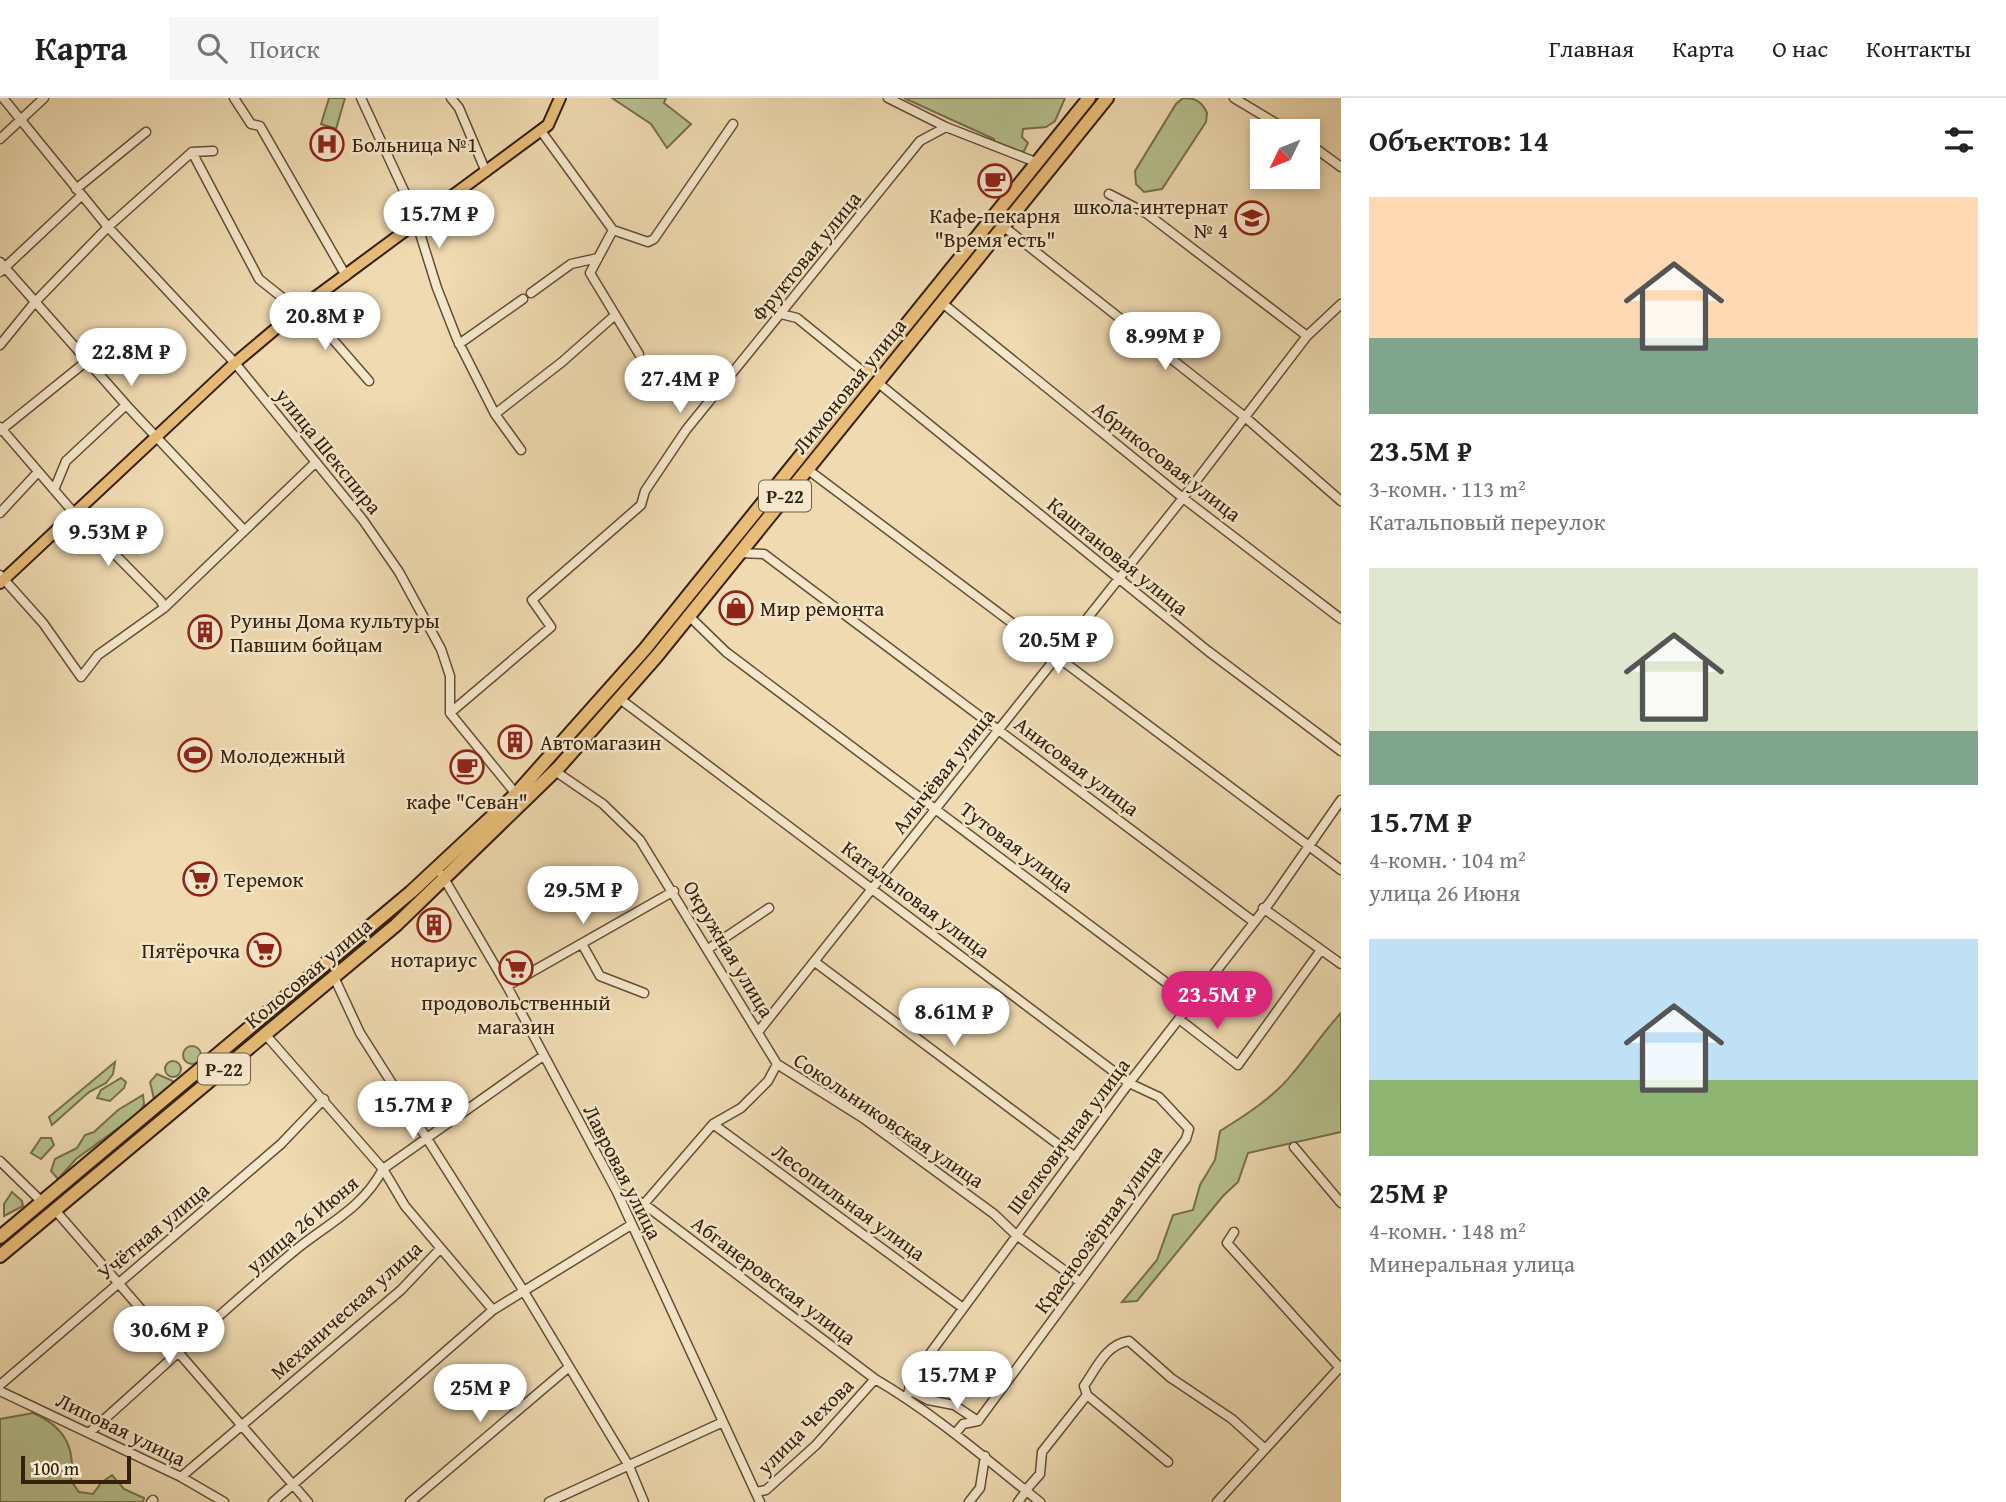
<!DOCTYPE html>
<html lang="ru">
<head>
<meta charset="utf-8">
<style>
  :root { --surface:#fff; --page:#f6f6f6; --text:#222; --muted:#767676; --line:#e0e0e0; --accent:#db2777 }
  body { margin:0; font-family:"Gentium Book Plus",serif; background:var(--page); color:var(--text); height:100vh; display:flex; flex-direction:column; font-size:26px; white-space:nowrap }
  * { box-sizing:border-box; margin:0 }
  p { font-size:23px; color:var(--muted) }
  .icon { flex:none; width:38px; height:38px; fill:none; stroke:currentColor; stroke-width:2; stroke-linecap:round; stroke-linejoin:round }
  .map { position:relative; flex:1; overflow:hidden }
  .details { display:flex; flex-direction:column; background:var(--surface); width:665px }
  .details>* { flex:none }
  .needle { width:46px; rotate:227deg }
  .controls { position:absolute; left:1250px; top:21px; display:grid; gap:14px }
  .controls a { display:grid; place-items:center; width:70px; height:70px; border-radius:0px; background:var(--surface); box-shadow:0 4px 10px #0003; font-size:35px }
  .scale { position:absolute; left:21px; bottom:18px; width:110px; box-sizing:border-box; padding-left:7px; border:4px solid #352009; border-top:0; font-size:19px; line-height:24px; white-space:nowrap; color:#352009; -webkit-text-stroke:5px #f5e7cc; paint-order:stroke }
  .price { position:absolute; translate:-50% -60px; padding:0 16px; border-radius:24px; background:#fff; color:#222; font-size:23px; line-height:46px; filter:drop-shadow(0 2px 4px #0008) }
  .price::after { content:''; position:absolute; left:50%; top:42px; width:21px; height:16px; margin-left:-10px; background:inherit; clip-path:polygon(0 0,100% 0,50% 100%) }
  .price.on { background:var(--accent); color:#fff }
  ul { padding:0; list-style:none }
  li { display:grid; align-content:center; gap:14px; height:371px; padding:0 28px }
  li span { display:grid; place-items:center; height:217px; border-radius:0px; color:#555 }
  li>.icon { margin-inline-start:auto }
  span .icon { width:126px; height:126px; fill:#fffc; stroke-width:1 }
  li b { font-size:30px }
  h2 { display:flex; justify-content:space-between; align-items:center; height:84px; padding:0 28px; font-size:30px }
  header { display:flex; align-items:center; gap:42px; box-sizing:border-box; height:98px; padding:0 35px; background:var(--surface); border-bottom:2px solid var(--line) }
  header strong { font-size:33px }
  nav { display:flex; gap:38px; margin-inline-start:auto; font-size:24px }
  .search { width:490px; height:63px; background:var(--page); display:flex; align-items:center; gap:18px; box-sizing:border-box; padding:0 24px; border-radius:0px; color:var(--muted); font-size:26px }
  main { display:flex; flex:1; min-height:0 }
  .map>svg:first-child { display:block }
  .green { fill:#b6c08e; stroke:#76704c; stroke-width:2 }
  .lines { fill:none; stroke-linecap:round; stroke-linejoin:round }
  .minor-casing { stroke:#644e33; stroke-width:11 }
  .major-casing { stroke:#352009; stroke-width:14 }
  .highway-casing { stroke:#352009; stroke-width:16 }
  .minor { stroke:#f5e7cc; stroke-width:8 }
  .major { stroke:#e8bd78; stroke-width:10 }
  .highway { stroke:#e8bd78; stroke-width:12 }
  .labels { text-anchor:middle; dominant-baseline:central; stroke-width:5; stroke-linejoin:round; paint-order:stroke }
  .shield { fill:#f5e7cc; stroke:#6f5c44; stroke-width:2 }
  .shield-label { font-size:19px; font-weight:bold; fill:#352009 }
  .poi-label { font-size:21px; fill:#352009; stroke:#f5e7cc; text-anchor:start }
  .street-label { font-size:21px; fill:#352009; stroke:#f5e7cc }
</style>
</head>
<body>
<header>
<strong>Карта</strong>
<div class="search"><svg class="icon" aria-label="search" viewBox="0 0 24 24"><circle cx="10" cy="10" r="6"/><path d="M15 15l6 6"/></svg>Поиск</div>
<nav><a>Главная</a><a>Карта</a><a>О нас</a><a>Контакты</a></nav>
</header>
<main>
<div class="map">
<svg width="1341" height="1404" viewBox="0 0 1341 1404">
  <rect width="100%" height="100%" fill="#efdab1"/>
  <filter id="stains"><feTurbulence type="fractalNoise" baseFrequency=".00286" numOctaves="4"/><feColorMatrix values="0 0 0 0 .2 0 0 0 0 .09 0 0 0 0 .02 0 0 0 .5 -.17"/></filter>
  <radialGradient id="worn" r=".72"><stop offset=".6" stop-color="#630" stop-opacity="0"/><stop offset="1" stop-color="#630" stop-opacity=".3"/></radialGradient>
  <path class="green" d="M 329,0 L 345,0 L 336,31 L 321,26 Z
    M 612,0 L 666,0 L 664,5 L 691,26 L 667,50 L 651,26 Z
    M 904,0 L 1065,0 L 1055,23 L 1046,29 L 1023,31 L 1022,39 L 1028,45 L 1024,53 L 1012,54 L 994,45 L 994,41 Z
    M 1183,0 C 1195,0 1202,3 1207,15 L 1206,24 L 1162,91 L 1144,94 L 1136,86 L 1135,73 L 1176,6 Z
    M 1341,915 L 1341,1034 L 1248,1055 L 1238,1084 L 1223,1098 L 1137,1203 L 1122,1204 L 1157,1162 L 1173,1117 L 1193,1112 L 1200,1087 L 1215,1062 L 1220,1033 C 1246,1017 1274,999 1293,975 C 1310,955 1323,934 1341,915 Z
    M183 957a9 9 0 1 1 18 0a9 9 0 1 1-18 0Z
    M165 971a8 8 0 1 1 16 0a8 8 0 1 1-16 0Z
    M 115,964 L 113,976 L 106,985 L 89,994 L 52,1027 L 49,1019 Z
    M 157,976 L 173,983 L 171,989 L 154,1001 L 150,984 Z
    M 121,980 L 126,984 L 124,990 L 110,1003 L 97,1000 L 101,992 Z
    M 143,997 L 144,1006 L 140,1014 L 76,1061 L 58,1081 L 51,1073 L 55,1061 L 77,1050 L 85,1037 L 94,1034 L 118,1012 Z
    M 41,1040 L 51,1040 L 54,1047 L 41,1061 L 31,1055 Z
    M 12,1094 L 22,1103 L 23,1108 L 4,1118 L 4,1106 Z
    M 33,1315 C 63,1328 76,1348 71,1383 L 79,1394 L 93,1396 L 101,1385 L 112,1377 L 124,1391 L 144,1400 L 143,1404 L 0,1404 L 0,1321 Z"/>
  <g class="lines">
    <defs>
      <path id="minor" d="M 3,0 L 108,129 L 235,265 L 363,422 L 399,474 L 441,551 L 450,578 L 450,615 L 516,696
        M 234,0 L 251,26 L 260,28 L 346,178
        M 361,0 L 412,110 L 437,190 L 457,241 L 495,316 L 521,352
        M 451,0 L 459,10 L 486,74
        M 888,0 L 946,29 L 1038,65
        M 1234,0 L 1289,33
        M 541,33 L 613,132 L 648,144 L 654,141 L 733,26
        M 0,41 L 44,0
        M 1307,44 L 1341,69
        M 213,53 L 192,54 L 259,181 L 298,212
        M 76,91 L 146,34
        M 1109,96 L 1146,115 L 1307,238
        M 1003,128 L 1245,319 L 1341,403
        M 613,132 L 590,175 L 639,256
        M 0,164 L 128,309 L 244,432
        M 0,174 L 81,98
        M 531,195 L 571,166 L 598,160
        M 941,204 L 1183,400 L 1341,521
        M 307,206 L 329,237 L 369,283
        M 781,216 L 797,220 L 866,276
        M 459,246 L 523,201
        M 0,247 L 35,204 L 108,129 L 192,54
        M 877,284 L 1208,553 L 1341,653
        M 495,316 L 562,264 L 614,218
        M 0,329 L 74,415 L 161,503 L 164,510
        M 0,333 L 88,262
        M 807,371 L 1341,772
        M 54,392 L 66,363 L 126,307
        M 0,415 L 38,374
        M 739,455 L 764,456 L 1254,824
        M 0,477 L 43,525 L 81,579 L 98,557 L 164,510 L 316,364
        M 689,518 L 726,554 L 1192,904
        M 620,601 L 1129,985 L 1159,999 L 1189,1031 L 1186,1041 L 978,1323 L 954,1307 L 928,1302 L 909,1292
        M 450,615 L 551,529 L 532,502 L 641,407 L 645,393 L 686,332 L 920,43 L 946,29
        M 555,673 L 603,706 L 640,742 L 777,966 L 863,1020 L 994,1116 L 1015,1136 L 1080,1184
        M 442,777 L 507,888 L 617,1094 L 760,1404
        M 1263,810 L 1341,866
        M 582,846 L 600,878 L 644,895
        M 708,851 L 769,810
        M 815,864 L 1075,1059
        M 334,879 L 360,935 L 523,1192 L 629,1368 L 644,1404
        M 507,888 L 674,793
        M 1179,921 L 1238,967 L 1321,852
        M 758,934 L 1183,400 L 1307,238 L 1341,206
        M 265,936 L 383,1071 L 405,1108 L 493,1212
        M 713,1026 L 963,1210
        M 1294,1049 L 1341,1105
        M 0,1063 L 42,1104
        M 617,1094 L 644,1106 L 875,1281 C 935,1316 987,1362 1040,1404
        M 644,1106 L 713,1026 L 741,1010 L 768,983 L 777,966
        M 55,1112 L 308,1404
        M 1234,1134 L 1227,1145 L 1341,1271
        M 0,1287 L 281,1046 L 324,1001
        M 0,1293 L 181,1379 L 224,1404
        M 1087,1297 L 1168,1364
        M 907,1300 L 912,1280 L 1129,985 L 1270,804 L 1341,702
        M 90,1334 C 159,1273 227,1208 298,1150 C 331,1124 363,1109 383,1071 L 543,958
        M 955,1336 L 963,1326 L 978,1323
        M 181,1379 L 401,1192 L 439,1152
        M 1025,1393 L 1040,1376 L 1042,1354 L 1087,1297 L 1084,1288 C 1096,1271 1106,1246 1129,1243 L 1171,1280 L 1232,1321 L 1264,1350
        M 756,1394 L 766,1392 L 816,1347 L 875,1281
        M 151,1404 L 153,1402
        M 273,1404 L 493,1212 L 631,1127
        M 410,1404 L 569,1269
        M 549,1404 L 723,1324
        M 969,1404 L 980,1390 L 985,1358
        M 1018,1404 L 1026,1393
        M 1217,1404 L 1341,1268"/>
      <path id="major" d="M 0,485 L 235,265 L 298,212 L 548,27 L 560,0"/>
      <path id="highway" d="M 0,1139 L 411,794 L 516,696 L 645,551 L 1089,0
        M 0,1158 L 396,827 L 559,669 L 656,559 L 1107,0"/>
    </defs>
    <use href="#minor" class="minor-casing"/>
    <use href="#major" class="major-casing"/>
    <use href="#highway" class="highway-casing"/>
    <use href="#minor" class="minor"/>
    <use href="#major" class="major"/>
    <use href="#highway" class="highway"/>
  </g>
  <defs>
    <symbol id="hospital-ring" viewBox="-11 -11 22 22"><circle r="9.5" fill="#f5e7cc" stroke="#8f2418" stroke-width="1.5"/><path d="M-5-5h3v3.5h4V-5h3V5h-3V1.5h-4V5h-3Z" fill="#8f2418"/></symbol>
    <symbol id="cafe-ring" viewBox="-11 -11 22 22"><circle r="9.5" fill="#f5e7cc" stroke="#8f2418" stroke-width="1.5"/><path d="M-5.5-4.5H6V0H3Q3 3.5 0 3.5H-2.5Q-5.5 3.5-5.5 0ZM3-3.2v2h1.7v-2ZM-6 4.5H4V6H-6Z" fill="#8f2418"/></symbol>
    <symbol id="school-ring" viewBox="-11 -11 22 22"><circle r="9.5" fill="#f5e7cc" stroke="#8f2418" stroke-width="1.5"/><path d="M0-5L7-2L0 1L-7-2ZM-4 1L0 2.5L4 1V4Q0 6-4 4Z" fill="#8f2418"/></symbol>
    <symbol id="shop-ring" viewBox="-11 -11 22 22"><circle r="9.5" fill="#f5e7cc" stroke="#8f2418" stroke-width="1.5"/><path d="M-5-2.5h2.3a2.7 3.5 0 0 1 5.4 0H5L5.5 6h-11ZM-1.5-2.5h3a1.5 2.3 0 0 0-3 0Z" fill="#8f2418"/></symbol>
    <symbol id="building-ring" viewBox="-11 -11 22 22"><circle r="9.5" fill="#f5e7cc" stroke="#8f2418" stroke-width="1.5"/><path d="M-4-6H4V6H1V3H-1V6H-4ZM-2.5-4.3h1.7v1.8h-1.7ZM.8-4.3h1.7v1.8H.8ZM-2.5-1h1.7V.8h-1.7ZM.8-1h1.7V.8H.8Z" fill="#8f2418"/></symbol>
    <symbol id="stadium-ring" viewBox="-11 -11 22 22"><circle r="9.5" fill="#f5e7cc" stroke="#8f2418" stroke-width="1.5"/><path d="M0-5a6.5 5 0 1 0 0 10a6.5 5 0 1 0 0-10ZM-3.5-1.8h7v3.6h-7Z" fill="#8f2418"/></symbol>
    <symbol id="supermarket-ring" viewBox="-11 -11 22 22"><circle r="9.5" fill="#f5e7cc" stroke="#8f2418" stroke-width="1.5"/><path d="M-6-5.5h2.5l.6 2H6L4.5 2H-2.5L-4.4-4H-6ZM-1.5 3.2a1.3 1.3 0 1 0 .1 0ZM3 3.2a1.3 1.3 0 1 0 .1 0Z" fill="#8f2418"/></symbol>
  </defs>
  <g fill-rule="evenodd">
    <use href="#hospital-ring" x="308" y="27" width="38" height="38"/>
    <use href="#cafe-ring" x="976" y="64" width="38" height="38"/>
    <use href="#school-ring" x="1233" y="101" width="38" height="38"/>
    <use href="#shop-ring" x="717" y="491" width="38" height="38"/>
    <use href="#building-ring" x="186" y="515" width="38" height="38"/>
    <use href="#building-ring" x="496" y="625" width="38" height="38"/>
    <use href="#stadium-ring" x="176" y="638" width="38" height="38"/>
    <use href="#cafe-ring" x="448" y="650" width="38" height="38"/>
    <use href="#supermarket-ring" x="181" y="762" width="38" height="38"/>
    <use href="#building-ring" x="415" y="808" width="38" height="38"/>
    <use href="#supermarket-ring" x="245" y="833" width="38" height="38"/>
    <use href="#supermarket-ring" x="497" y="851" width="38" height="38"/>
  </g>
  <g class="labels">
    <g class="shield">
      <rect x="759" y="382.5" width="52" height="31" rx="5"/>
      <rect x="198" y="955.5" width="52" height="31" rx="5"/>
    </g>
    <g class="shield-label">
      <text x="785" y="398">Р-22</text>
      <text x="224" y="971">Р-22</text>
    </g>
    <g class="poi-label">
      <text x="352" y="46">Больница №1</text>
      <text x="1228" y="108" text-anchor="end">школа-интернат<tspan x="1228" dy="24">№ 4</tspan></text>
      <text x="995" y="117" text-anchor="middle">Кафе-пекарня<tspan x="995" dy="24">"Время есть"</tspan></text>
      <text x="760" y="510">Мир ремонта</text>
      <text x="230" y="522">Руины Дома культуры<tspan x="230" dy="24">Павшим бойцам</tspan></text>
      <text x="540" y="644">Автомагазин</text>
      <text x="220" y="657">Молодежный</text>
      <text x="467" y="703" text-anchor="middle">кафе "Севан"</text>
      <text x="224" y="781">Теремок</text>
      <text x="240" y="852" text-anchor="end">Пятёрочка</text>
      <text x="434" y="861" text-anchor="middle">нотариус</text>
      <text x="516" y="904" text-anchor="middle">продовольственный<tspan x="516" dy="24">магазин</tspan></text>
    </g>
    <g class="street-label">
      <text transform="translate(806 158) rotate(-51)">Фруктовая улица</text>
      <text transform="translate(849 288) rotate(-51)">Лимоновая улица</text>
      <text transform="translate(329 353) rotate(51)">улица Шекспира</text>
      <text transform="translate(1167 363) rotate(38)">Абрикосовая улица</text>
      <text transform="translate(1118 458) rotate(39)">Каштановая улица</text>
      <text transform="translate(1077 668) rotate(37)">Анисовая улица</text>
      <text transform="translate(943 673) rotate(-52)">Алычёвая улица</text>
      <text transform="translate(1017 749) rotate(37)">Тутовая улица</text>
      <text transform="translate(916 801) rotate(37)">Катальповая улица</text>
      <text transform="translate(729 851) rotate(59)">Окружная улица</text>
      <text transform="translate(308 875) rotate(-40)">Колосовая улица</text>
      <text transform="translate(889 1022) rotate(34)">Сокольниковская улица</text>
      <text transform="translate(1068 1038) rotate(-53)">Шелковичная улица</text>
      <text transform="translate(623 1074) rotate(63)">Лавровая улица</text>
      <text transform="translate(849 1104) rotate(36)">Лесопильная улица</text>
      <text transform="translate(302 1126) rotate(-40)">улица 26 Июня</text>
      <text transform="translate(1098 1131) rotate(-54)">Красноозёрная улица</text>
      <text transform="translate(153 1133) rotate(-40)">Учётная улица</text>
      <text transform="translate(774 1182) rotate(37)">Абганеровская улица</text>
      <text transform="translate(346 1212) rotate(-42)">Механическая улица</text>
      <text transform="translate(805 1328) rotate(-45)">улица Чехова</text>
      <text transform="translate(121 1331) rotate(26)">Липовая улица</text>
    </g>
  </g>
  <rect width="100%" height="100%" filter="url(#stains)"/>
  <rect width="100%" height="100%" fill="url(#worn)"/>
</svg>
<div class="controls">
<a><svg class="needle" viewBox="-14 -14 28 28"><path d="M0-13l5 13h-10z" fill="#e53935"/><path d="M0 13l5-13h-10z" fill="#767676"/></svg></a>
</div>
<div class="scale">100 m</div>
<b class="price" style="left:439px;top:152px">15.7M ₽</b>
<b class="price" style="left:325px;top:254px">20.8M ₽</b>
<b class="price" style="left:1165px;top:274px">8.99M ₽</b>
<b class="price" style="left:131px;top:290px">22.8M ₽</b>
<b class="price" style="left:680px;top:317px">27.4M ₽</b>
<b class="price" style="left:108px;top:470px">9.53M ₽</b>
<b class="price" style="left:1058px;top:578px">20.5M ₽</b>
<b class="price" style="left:583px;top:828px">29.5M ₽</b>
<b class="price on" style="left:1217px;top:933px">23.5M ₽</b>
<b class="price" style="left:954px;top:950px">8.61M ₽</b>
<b class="price" style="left:413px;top:1043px">15.7M ₽</b>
<b class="price" style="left:169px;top:1268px">30.6M ₽</b>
<b class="price" style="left:957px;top:1313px">15.7M ₽</b>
<b class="price" style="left:480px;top:1326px">25M ₽</b>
</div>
<section class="details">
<h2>Объектов: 14<svg class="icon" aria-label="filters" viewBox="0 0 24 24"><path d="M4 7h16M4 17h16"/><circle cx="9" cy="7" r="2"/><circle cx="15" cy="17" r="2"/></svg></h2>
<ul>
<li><span style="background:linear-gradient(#ffd9b3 65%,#7fa58c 0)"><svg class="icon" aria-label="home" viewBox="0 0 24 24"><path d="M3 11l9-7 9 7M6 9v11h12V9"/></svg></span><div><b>23.5M ₽</b><p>3-комн. · 113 m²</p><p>Катальповый переулок</p></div></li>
<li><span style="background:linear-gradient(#dfe7d0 75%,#7fa58c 0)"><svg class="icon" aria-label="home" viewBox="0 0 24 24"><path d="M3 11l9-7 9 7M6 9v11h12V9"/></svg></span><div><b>15.7M ₽</b><p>4-комн. · 104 m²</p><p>улица 26 Июня</p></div></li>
<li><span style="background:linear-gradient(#bfe0f5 65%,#8fb573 0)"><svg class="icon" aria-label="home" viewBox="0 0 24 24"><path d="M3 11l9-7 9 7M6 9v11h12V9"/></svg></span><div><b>25M ₽</b><p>4-комн. · 148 m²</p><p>Минеральная улица</p></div></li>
</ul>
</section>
</main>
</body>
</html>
